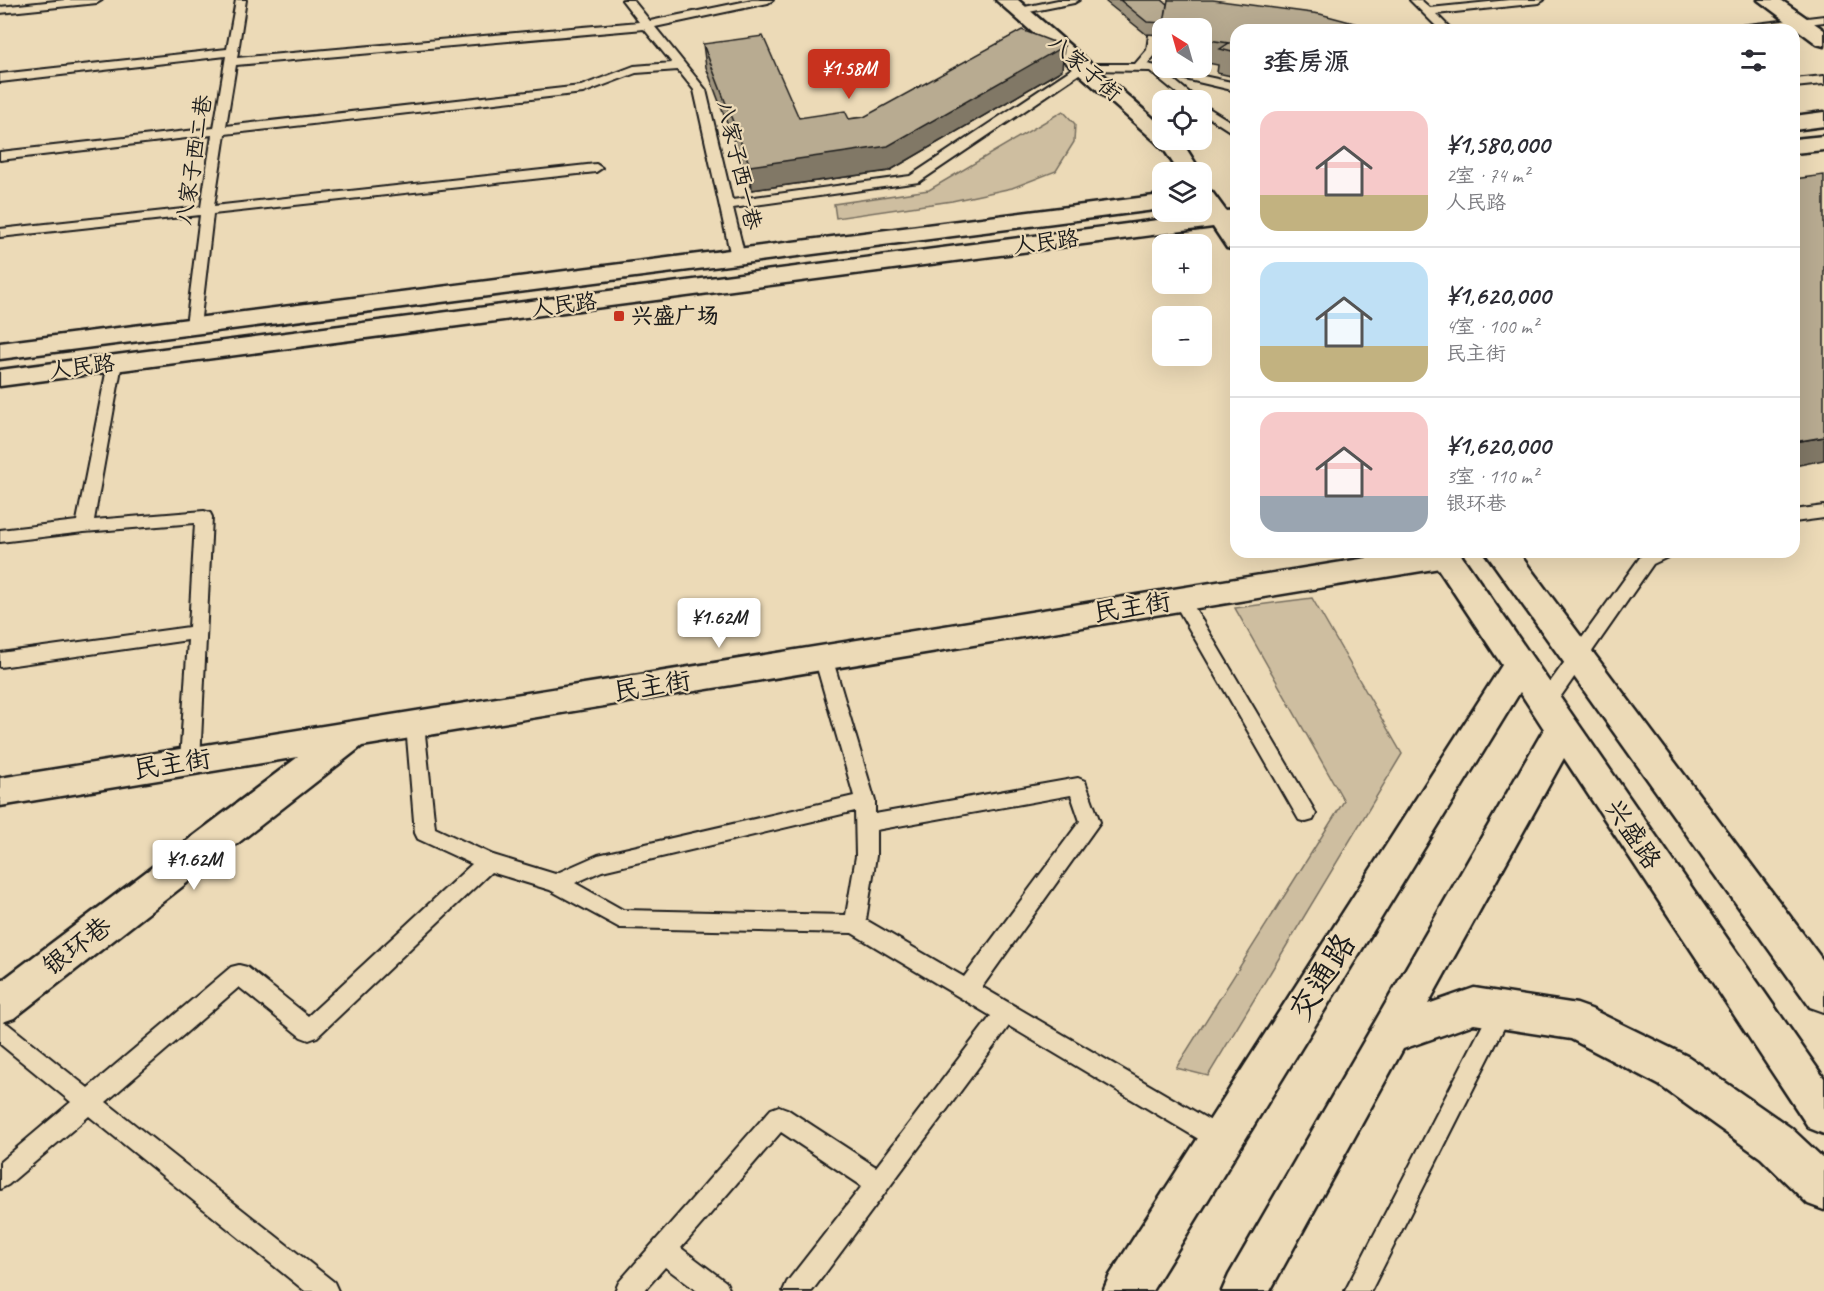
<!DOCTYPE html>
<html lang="zh">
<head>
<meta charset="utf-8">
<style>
  :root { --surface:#fff; --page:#f7f7f7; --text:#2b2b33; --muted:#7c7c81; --line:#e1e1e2; --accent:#c8321e }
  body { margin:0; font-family:Caveat,"LXGW WenKai TC",sans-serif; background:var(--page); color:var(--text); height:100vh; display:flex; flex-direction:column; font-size:22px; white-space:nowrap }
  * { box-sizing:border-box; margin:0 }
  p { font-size:20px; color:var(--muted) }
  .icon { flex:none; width:33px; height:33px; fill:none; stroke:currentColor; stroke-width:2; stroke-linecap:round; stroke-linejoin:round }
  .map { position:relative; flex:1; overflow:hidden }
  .sheet { position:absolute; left:1230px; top:24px; width:570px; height:534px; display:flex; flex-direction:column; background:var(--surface); border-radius:18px; box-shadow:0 6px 24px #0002 }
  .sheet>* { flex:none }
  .needle { width:39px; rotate:323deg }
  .fabs { position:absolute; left:1152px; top:18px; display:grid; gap:12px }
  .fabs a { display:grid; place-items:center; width:60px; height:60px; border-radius:12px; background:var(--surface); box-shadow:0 6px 24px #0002; font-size:30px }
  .price { position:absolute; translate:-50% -51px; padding:0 14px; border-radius:6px; background:#fff; color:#222; font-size:20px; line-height:39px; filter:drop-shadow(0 2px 3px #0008) }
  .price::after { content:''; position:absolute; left:50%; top:36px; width:18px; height:14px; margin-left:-9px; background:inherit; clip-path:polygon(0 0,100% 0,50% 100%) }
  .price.on { background:var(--accent); color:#fff }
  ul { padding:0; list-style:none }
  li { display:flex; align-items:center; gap:18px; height:150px; padding:0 30px }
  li+li { border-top:2px solid var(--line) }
  li span { display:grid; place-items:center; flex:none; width:168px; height:120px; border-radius:18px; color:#555 }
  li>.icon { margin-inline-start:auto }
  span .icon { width:72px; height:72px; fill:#fffc; stroke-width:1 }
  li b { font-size:26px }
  h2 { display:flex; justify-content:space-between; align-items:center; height:72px; padding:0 30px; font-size:26px }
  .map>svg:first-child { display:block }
  .green { fill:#cebea0; stroke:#756d5e; stroke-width:1.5 }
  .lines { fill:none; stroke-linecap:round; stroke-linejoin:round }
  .service-casing { stroke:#1c1c1c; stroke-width:4 }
  .minor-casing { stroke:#1c1c1c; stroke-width:5 }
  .tertiary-casing { stroke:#1c1c1c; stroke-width:5 }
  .primary-casing { stroke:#1c1c1c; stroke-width:5 }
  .service { fill:#ecdab7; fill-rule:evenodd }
  .minor { fill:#ecdab7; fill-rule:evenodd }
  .tertiary { fill:#ecdab7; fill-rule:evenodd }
  .primary { fill:#ecdab7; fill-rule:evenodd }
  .wall { fill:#9e937d; stroke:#1c1c1c; stroke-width:1.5 }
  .shaded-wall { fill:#817866; stroke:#1c1c1c; stroke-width:1.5 }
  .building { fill:#b8ab91; stroke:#1c1c1c; stroke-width:1.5 }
  .poi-dot { fill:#c8321e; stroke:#ecdab7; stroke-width:2 }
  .labels { text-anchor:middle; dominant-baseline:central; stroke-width:4.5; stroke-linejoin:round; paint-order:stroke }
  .far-street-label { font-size:22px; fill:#1c1c1c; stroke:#ecdab7 }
  .far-poi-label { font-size:22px; font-weight:bold; fill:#1c1c1c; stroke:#ecdab7; text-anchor:start }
  .street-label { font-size:26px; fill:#1c1c1c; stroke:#ecdab7 }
  .near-street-label { font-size:32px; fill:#1c1c1c; stroke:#ecdab7 }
</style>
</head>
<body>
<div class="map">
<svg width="1824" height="1291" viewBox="0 0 1824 1291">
  <rect width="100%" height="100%" fill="#ecdab7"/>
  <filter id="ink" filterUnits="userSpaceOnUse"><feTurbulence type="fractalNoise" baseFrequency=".0167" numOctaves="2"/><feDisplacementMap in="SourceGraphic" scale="12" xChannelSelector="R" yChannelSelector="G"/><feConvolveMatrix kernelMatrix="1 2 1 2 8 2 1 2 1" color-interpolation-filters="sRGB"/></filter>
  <g filter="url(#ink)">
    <path class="green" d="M 1063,111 L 1075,124 L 1074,142 L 1056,171 L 1012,188 L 952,201 L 836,218 L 834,204 L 929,190 Z
      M 1312,598 L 1402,754 L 1208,1076 L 1176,1068 L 1344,801 L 1235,608 Z"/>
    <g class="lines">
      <defs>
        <path id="service" d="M 65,0 L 102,0 L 97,3 L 0,13 L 0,7 Z
          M 236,0 L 246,0 L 237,58 L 639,22 L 622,0 L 633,0 L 650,21 L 752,0 L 773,0 L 768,3 L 655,27 L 706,90 L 732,200 L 910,176 L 1079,64 L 1135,64 L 1147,50 L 1149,35 L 1155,32 L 1161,35 L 1159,51 L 1147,64 L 1236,83 L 1236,91 L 1168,75 L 1198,100 L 1185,100 L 1150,71 L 1085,70 L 919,182 L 733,208 L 745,257 L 738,261 L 731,257 L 694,90 L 678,70 L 636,73 L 583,93 L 225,134 L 214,206 L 596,164 L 602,168 L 596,172 L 213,214 L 200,326 L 193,330 L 186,326 L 200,215 L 0,237 L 0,229 L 201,207 L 212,135 L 0,160 L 0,152 L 214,128 L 226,56 L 0,82 L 0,74 L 227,49 ZM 644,29 L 672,63 L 634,66 L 581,86 L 226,126 L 236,65 Z
          M 1058,0 L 1079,0 L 1074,3 L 1019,14 L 1013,11 L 1015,9 Z
          M 1410,0 L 1421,0 L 1430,8 L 1509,0 L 1544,0 L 1539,3 L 1436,14 L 1452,30 L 1440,30 Z
          M 1824,16 L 1824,22 L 1759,30 L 1725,30 L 1731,27 Z
          M 1824,76 L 1824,84 L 1794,87 L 1794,79 Z
          M 1202,104 L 1236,125 L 1236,135 L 1202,113 Z
          M 115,358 L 122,363 L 94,520 L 204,511 L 210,513 L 212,517 L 200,761 L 197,766 L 190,769 L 183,766 L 180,761 L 188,640 L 0,667 L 0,653 L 189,627 L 195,523 L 84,532 L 0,542 L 0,530 L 77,521 L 108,363 Z
          M 1824,506 L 1824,518 L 1794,522 L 1794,510 Z
          M 1649,552 L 1672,552 L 1670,556 L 1653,564 L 1552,709 L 1545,711 L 1538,709 L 1536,704 L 1538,699 L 1641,556 Z
          M 1181,593 L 1187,595 L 1313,808 L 1316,814 L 1313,820 L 1306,822 L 1299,820 L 1172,599 L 1175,595 Z
          M 823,650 L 829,652 L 832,657 L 875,801 L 875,814 L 1078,778 L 1085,781 L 1100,822 L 982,987 L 1228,1131 L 1232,1139 L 1228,1147 L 1220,1150 L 1212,1147 L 1009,1026 L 812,1291 L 783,1291 L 787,1282 L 862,1186 L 781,1132 L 681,1248 L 726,1282 L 730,1291 L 697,1291 L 665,1267 L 644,1291 L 615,1291 L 619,1282 L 771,1109 L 779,1106 L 787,1109 L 876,1167 L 991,1016 L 852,933 L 620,928 L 550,890 L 491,872 L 317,1037 L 309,1040 L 301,1037 L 239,987 L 106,1102 L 334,1282 L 338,1291 L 305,1291 L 89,1116 L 8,1185 L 0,1189 L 0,1162 L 71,1102 L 0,1044 L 0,1021 L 8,1024 L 88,1088 L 231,967 L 239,965 L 247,967 L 308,1016 L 472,864 L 418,839 L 415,833 L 406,725 L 408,720 L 415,718 L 422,720 L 424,725 L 435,828 L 493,855 L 555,874 L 598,855 L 854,796 L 814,657 L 817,652 ZM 1071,795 L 1080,821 L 964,977 L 866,920 L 876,856 L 876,830 ZM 855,811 L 856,856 L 846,915 L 623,910 L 575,883 L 602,871 Z
          M 1502,1000 L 1510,1003 L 1513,1010 L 1371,1291 L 1345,1291 L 1494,1003 Z"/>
        <path id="minor" d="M 1758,0 L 1781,0 L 1824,30 L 1824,46 L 1817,44 Z
          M 1404,552 L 1459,552 L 1462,556 L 1457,564 L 1446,567 L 362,746 L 14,1018 L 0,1023 L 0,982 L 298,757 L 0,806 L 0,778 Z"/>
        <path id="tertiary" d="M 996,0 L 1018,0 L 1162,126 L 1162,140 L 1179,140 L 1182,142 L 1201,172 L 1179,172 L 1165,151 L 1156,142 Z"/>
        <path id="primary" d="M 1824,112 L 1824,126 L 1794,130 L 1794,116 Z
          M 1824,136 L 1824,150 L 1794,153 L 1794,139 Z
          M 1202,190 L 1212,192 L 1226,211 L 1236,210 L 1236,250 L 1227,248 L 1213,227 L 0,386 L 0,370 L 1204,214 L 1202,211 Z
          M 1162,195 L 1162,209 L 0,359 L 0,343 Z
          M 1427,552 L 1459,552 L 1824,1078 L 1824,1134 L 1809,1128 L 1564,758 L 1428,1004 L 1474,988 L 1577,1004 L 1591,1009 L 1689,1057 L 1791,1128 L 1824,1159 L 1824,1210 L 1808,1204 L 1761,1158 L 1659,1085 L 1571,1039 L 1474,1024 L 1403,1049 L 1270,1291 L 1222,1291 L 1229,1275 L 1544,729 L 1520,692 L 1152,1291 L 1103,1291 L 1110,1275 L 1502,665 Z
          M 1485,552 L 1518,552 L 1824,962 L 1824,1012 L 1810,1007 Z"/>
      </defs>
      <use href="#service" class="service-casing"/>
      <use href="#minor" class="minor-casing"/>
      <use href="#tertiary" class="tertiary-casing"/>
      <use href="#primary" class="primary-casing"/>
      <use href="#service" class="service"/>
      <use href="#minor" class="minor"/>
      <use href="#tertiary" class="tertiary"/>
      <use href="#primary" class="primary"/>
    </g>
    <path class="wall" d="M 1106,0 L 1162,0 L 1167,4 L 1236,30 L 1236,77 L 1217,73 L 1218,65 L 1202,62 L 1202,28 L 1162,28 L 1162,57 L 1159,56 L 1162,35 L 1146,34 L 1106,2 Z
      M 703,44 L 799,118 L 849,119 L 864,117 L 1062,70 L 889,171 L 752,190 L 706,67 Z"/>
    <path class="shaded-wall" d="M 1064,46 L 1062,70 L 889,171 L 752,190 L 750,166 Z
      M 1824,437 L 1824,460 L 1794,466 L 1794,442 Z"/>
    <path class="building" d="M 1120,0 L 1162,0 L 1167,4 L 1164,23 L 1147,22 Z
      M 1168,0 L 1213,0 L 1320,14 L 1380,30 L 1236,30 L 1236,53 L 1220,49 L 1229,43 L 1202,39 L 1202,28 L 1163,28 Z
      M 1022,30 L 1064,46 L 888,146 L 750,166 L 703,44 L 763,36 L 799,118 L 845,111 L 849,119 L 864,117 Z
      M 1824,175 L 1824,437 L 1794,442 L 1794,179 Z"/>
  </g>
  <rect class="poi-dot" x="613" y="310" width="12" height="12" rx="3"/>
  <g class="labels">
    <g class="far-street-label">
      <text transform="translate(1085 68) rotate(41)">八家子街</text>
      <text transform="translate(194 160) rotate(-81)">八家子西二巷</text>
      <text transform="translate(739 165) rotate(77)">八家子西一巷</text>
      <text transform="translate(1046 242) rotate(-7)">人民路</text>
      <text transform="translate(564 305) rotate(-7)">人民路</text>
      <text transform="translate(82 367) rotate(-7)">人民路</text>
    </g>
    <g class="far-poi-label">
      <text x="631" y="316">兴盛广场</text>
    </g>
    <g class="street-label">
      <text transform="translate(1132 607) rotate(-9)">民主街</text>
      <text transform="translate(652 686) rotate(-9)">民主街</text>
      <text transform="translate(172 764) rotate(-9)">民主街</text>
      <text transform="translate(1633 834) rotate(56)">兴盛路</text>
      <text transform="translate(77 946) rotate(-37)">银环巷</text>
    </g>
    <g class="near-street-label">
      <text transform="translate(1322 977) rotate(-58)">交通路</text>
    </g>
  </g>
</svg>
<div class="fabs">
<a><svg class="needle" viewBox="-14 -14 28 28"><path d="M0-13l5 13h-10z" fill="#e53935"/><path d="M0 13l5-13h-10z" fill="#7c7c81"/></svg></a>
<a><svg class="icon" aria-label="locate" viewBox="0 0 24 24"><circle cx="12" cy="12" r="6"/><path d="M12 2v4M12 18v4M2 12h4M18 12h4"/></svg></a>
<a><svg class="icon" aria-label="layers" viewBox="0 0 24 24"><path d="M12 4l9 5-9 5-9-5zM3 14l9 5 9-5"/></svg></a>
<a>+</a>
<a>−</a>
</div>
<b class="price on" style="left:849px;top:100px">¥1.58M</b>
<b class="price" style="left:719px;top:649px">¥1.62M</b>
<b class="price" style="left:194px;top:891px">¥1.62M</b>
<section class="sheet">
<h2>3套房源<svg class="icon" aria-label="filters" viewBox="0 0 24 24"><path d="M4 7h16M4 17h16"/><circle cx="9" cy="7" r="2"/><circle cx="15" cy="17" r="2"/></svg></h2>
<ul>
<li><span style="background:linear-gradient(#f6c9c9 70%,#c2b280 0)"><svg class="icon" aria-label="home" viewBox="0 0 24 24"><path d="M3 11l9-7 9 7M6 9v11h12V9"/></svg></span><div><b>¥1,580,000</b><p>2室 · 74 m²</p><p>人民路</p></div></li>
<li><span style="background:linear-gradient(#bfe0f5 70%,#c2b280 0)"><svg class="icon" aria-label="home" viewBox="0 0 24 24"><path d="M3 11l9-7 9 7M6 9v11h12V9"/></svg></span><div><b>¥1,620,000</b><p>4室 · 100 m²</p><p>民主街</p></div></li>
<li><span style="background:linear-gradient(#f6c9c9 70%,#9aa5b1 0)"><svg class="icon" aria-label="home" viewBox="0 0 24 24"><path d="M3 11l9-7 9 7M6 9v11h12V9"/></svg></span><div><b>¥1,620,000</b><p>3室 · 110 m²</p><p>银环巷</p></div></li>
</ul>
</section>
</div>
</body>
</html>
